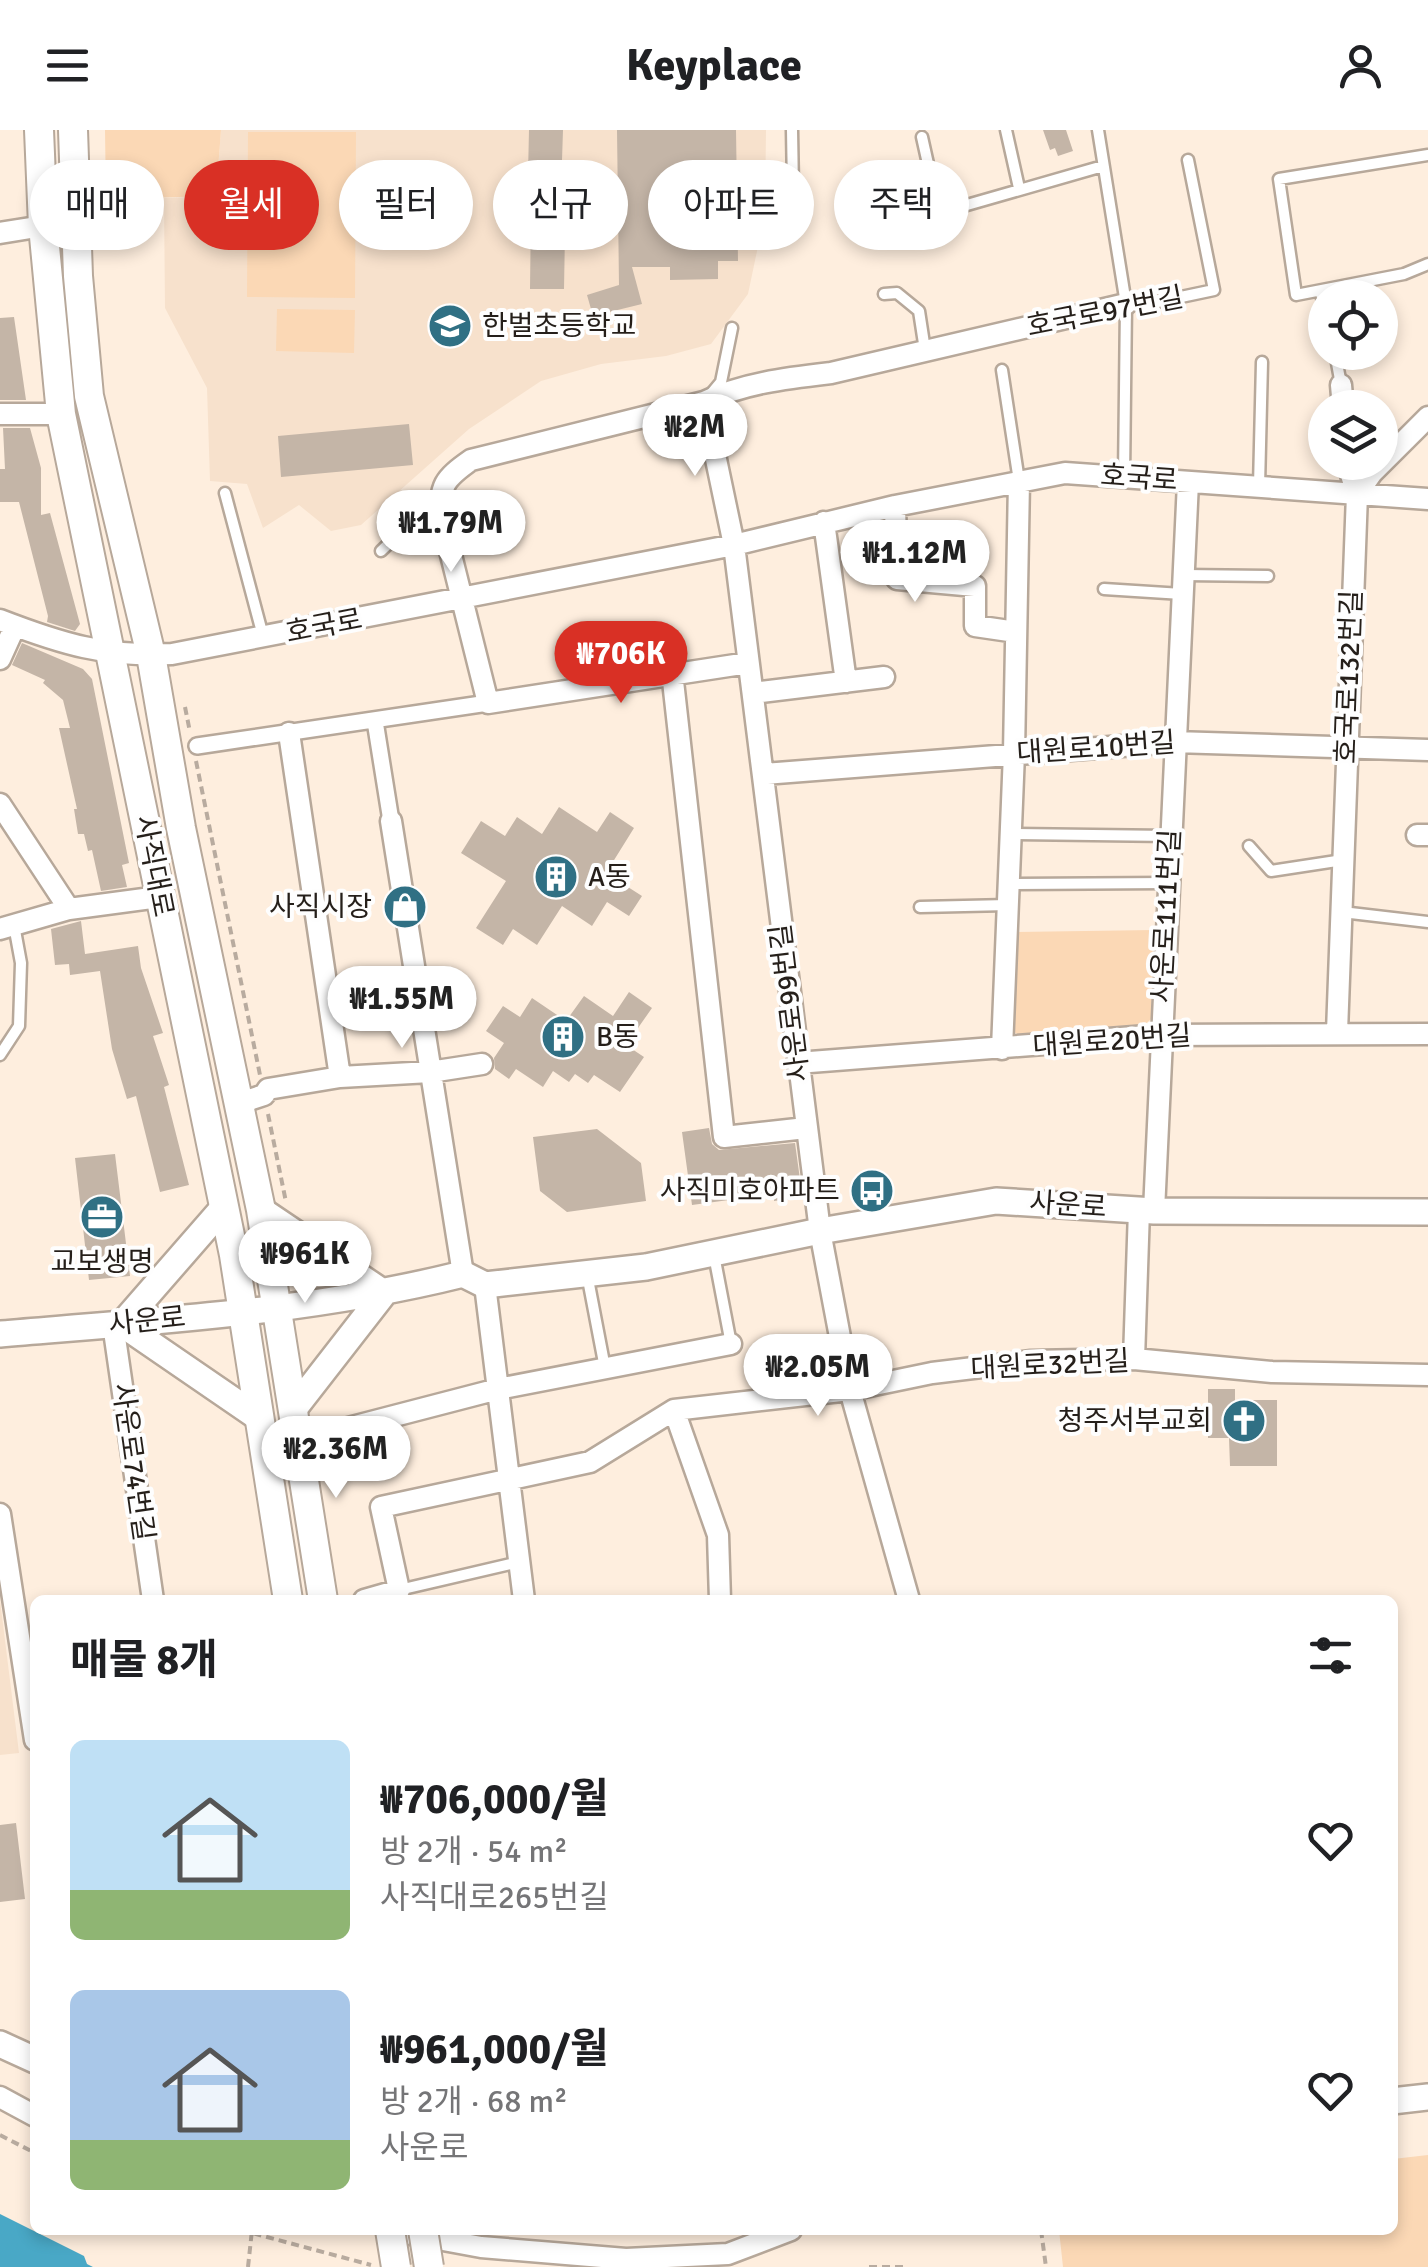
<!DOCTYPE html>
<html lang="ko">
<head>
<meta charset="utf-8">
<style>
  :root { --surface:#fff; --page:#f2f2f2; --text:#202124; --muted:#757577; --accent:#d93025 }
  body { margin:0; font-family:Signika,"Noto Sans KR",sans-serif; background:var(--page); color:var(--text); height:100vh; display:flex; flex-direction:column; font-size:38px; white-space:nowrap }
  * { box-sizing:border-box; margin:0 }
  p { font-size:32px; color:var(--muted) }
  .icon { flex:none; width:55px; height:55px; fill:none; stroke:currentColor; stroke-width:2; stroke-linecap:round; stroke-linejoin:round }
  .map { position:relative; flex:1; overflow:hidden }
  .panel { position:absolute; left:30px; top:1465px; width:1368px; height:640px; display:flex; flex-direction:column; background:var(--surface); border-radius:15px; box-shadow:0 5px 15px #0003 }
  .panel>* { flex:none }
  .banner { position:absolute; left:30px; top:30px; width:1370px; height:90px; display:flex; gap:20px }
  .tools { position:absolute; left:1308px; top:150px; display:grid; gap:20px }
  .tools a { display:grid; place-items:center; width:90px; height:90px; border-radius:50%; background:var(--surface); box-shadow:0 5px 15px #0003; font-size:50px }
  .price { position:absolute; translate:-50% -85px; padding:0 22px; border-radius:35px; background:#fff; color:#222; font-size:32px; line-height:65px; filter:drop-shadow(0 2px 5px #0008) }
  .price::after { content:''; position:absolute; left:50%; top:60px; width:30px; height:22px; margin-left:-15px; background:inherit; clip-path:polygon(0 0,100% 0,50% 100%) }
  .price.current { background:var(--accent); color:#fff }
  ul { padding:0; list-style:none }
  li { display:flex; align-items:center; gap:30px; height:250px; padding:0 40px }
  li span { display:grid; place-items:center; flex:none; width:280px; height:200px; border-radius:15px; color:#555 }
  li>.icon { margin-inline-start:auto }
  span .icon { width:120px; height:120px; fill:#fffc; stroke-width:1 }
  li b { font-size:42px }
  h2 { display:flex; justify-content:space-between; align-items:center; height:120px; padding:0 40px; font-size:42px }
  .pill { padding:0 35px; border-radius:45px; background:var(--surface); box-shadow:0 5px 15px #0003; font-size:35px; line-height:90px }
  .pill.current { background:var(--accent); color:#fff }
  header { display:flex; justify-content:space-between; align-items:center; height:130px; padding:0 40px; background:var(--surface); font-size:45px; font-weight:700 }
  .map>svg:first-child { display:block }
  .built { fill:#f7e1cc }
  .green { fill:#fbd8b5 }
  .water { fill:#49a8c6 }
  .building { fill:#c4b5a7 }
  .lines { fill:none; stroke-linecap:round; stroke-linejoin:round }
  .service-casing { stroke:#b7a89a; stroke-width:15 }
  .pedestrian-casing { stroke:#b7a89a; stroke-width:20 }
  .minor-casing { stroke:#b7a89a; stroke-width:25 }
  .tertiary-casing { stroke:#b7a89a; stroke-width:30 }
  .secondary-casing { stroke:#b7a89a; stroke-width:32 }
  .path { stroke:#b8ab9f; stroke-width:4; stroke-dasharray:8 5; stroke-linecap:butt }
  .service { stroke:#fff; stroke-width:10 }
  .pedestrian { stroke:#fff; stroke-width:15 }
  .minor { stroke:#fff; stroke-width:20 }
  .tertiary { stroke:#fff; stroke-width:25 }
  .secondary { stroke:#fff; stroke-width:28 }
  .secondary-bridge-casing { stroke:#b7a89a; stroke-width:32; stroke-linecap:butt }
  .path-bridge { stroke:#b8ab9f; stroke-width:4; stroke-dasharray:8 5; stroke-linecap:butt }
  .secondary-bridge { stroke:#fff; stroke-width:28 }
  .labels { text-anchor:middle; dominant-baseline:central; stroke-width:8; stroke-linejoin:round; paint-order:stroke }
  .street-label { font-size:28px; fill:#251f1a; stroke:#fefefe }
  .poi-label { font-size:28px; fill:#251f1a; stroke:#fefefe; text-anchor:start }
</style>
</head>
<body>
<header><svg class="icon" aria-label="menu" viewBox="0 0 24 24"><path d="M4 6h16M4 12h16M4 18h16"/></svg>Keyplace<svg class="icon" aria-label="person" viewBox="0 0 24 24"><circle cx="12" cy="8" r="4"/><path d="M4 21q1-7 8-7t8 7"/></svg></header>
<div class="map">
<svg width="1428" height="2137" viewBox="0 0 1428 2137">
  <rect width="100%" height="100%" fill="#feeede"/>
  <path class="built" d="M 221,0 L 766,0 L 765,83 L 748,164 L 711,214 L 666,226 L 601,234 L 541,251 L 469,299 L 361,395 L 331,401 L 299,375 L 263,398 L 247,354 L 210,351 L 207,258 L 165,178 L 164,68 L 216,66 Z
    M 0,1470 L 19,1623 L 0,1625 Z"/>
  <path class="green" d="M 105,0 L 221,0 L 216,66 L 106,69 Z
    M 248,2 L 356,2 L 355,168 L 247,167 Z
    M 277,179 L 355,180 L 354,223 L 276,221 Z
    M 1154,800 L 1151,889 L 1139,900 L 1027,909 L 1010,900 L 1011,802 Z
    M 1428,2025 L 1428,2137 L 1063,2137 L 1059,2100 L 1392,2100 L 1393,2029 Z"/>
  <path class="water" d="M 0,2084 L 84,2126 L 87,2134 L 93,2137 L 0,2137 Z"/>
  <path class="building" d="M 529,0 L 563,0 L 562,30 L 581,30 L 580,92 L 571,91 L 571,103 L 565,103 L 564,159 L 530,159 L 531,78 L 518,78 L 519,43 L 528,44 Z
    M 617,0 L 736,0 L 738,131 L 718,131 L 718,149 L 670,150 L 670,137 L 632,137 L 642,174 L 593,186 L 587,165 L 619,155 Z
    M 1043,0 L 1066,0 L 1073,21 L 1058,26 L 1055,18 L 1050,20 Z
    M 14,187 L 26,270 L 0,270 L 0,188 Z
    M 409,294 L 413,335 L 281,347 L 278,306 Z
    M 3,298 L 30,298 L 41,338 L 41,385 L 50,383 L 80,494 L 75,501 L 47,492 L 48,486 L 19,372 L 0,372 L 0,339 L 5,339 Z
    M 22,513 L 83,539 L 92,549 L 129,733 L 122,735 L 127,757 L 101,761 L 92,720 L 88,721 L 84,704 L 78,704 L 74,679 L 77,679 L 59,598 L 70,598 L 63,570 L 43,553 L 45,550 L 12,535 Z
    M 559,677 L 597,702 L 610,682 L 634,698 L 606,743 L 642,766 L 629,786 L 607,772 L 592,796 L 562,776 L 537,815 L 513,799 L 503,815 L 476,798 L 506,751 L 461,723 L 481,691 L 505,706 L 517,687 L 542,704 Z
    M 81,791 L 85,824 L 138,816 L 141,838 L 163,903 L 153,906 L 169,955 L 164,957 L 189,1055 L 160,1062 L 136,966 L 127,969 L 112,919 L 100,841 L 70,845 L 69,834 L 55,835 L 51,799 Z
    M 629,862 L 652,878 L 626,915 L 644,927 L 620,962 L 594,945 L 588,953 L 575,944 L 569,952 L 553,941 L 543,957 L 516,939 L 509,949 L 495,939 L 494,928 L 504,913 L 486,901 L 503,876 L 520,887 L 532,868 L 566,891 L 584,866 L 613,886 Z
    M 709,998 L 712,1014 L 719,1020 L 795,1013 L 802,1064 L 797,1068 L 774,1071 L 774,1064 L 692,1075 L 682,1002 Z
    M 597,999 L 641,1033 L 646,1071 L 567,1082 L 540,1061 L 533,1007 Z
    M 115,1024 L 130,1146 L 89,1150 L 75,1028 Z
    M 1208,1259 L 1235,1259 L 1235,1270 L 1277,1270 L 1277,1336 L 1230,1336 L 1229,1308 L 1208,1308 Z
    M 16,1693 L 25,1769 L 0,1772 L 0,1695 Z"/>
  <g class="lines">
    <defs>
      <path id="service" d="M 792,0 L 793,59
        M 1006,0 L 1019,58
        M 1098,0 L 1126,174 L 1124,347
        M 922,7 L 939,83 L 1103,36
        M 1428,25 L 1279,49 L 1296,165 L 1404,144 L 1428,134
        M 1321,163 L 1325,181
        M 884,164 L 897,163 L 919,181 L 925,220
        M 1126,174 L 1143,175 L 1214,160 L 1188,30
        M 1335,222 L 1341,255
        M 1002,240 L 1019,351
        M 711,264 L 721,252 L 732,198
        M 1259,356 L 1262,232
        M 225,363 L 263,506
        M 381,421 L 439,365
        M 1184,445 L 1268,446
        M 1104,459 L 1182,464
        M 1011,704 L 1170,706
        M 1249,716 L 1271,741 L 1343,730
        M 1010,754 L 1167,753
        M 920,777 L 1008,775
        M 1342,782 L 1428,792
        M 0,925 L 19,896 L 21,833 L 14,795
        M 714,1125 L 731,1214
        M 587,1144 L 605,1238
        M 399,1460 L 519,1432"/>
      <path id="pedestrian" d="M 375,591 L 391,691
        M 197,616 L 488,573"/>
      <path id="minor" d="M 0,103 L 43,96
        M 1341,255 L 1343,278
        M 704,272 L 734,415 L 820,1101 L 850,1260 L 909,1470
        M 0,284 L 61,284
        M 1357,364 L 1372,343 L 1428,287
        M 895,376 L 897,449 L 975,456 L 975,496 L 1016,502
        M 824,392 L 846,552
        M 0,490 C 62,514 105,527 172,524 L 734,415 L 895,376 L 1065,343 L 1428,369
        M 0,529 L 15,496
        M 748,533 L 488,573 L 442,389 C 439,355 444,349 471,330 L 704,272 C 743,253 788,248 831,243 L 1126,174
        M 672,542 L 724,1007 L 806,998
        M 753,563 L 884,547
        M 289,603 L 340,947
        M 764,644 L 1174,612 L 1428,620
        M 0,674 L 69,779 L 159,767
        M 391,691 L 463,1144
        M 1417,705 L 1428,705
        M 0,799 L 69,779
        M 1337,902 L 1357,364 L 1347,332
        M 1002,919 L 1014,623 L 1019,351
        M 797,933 L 1160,905 L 1428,904
        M 240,973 L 264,965 L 268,959 L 340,947 L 430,942 L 482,934
        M 1154,1081 L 1188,352
        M 485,1155 L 524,1470
        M 113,1194 L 153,1470
        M 1134,1229 L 1139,1080
        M 674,1280 L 718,1405 L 720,1470
        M 298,1311 L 498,1259 L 731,1214
        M 0,1384 L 35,1610
        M 364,1470 L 399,1460 L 381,1377 L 590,1332 L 674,1280 L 850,1260 L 932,1243 L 1031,1231 L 1134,1229 L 1272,1242 L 1428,1245
        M 0,1967 L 35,1986
        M 389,2100 L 481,2117 L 626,2129 L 728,2124 L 791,2100"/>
      <path id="tertiary" d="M 261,1080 L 384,1163
        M 122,1194 L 259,1288
        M 122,1194 L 224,1077
        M 0,1204 C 155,1191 311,1182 463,1144 L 485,1155 L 646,1137 L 820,1101 L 996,1071 L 1154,1081 L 1428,1082
        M 293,1280 L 384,1163
        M 0,1914 L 35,1930
        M 1392,1971 L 1428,1967"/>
      <path id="secondary" d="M 39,0 L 43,96 L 61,284 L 234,1125 L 288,1470
        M 73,0 L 78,146 L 89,266 L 151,525 L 181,698 L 261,1080 L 323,1470"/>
    </defs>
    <use href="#service" class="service-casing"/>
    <use href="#pedestrian" class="pedestrian-casing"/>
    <use href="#minor" class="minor-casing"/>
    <use href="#tertiary" class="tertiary-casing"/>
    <use href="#secondary" class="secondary-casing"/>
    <path class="path" d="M 185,577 L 190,602
      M 196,631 L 260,945
      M 268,984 L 286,1072
      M 0,2005 L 35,2023
      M 241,2100 L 371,2135
      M 1041,2100 L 1046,2137
      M 869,2137 L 904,2137"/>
    <use href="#service" class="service"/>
    <use href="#pedestrian" class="pedestrian"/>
    <use href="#minor" class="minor"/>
    <use href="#tertiary" class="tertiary"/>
    <use href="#secondary" class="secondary"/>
    <defs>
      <path id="secondary-bridge" d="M 390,2100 L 396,2137
        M 423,2100 L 429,2137"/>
    </defs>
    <use href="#secondary-bridge" class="secondary-bridge-casing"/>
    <path class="path-bridge" d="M 248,2137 L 252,2100"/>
    <use href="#secondary-bridge" class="secondary-bridge"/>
  </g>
  <defs>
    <symbol id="school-disc" viewBox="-11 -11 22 22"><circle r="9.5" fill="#307084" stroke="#fefefe"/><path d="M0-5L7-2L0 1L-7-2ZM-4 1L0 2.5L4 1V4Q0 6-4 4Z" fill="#fff"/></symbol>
    <symbol id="building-disc" viewBox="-11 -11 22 22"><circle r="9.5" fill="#307084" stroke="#fefefe"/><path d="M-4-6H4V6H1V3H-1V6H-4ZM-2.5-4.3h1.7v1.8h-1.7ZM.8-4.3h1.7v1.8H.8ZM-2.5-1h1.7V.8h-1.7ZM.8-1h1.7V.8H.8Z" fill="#fff"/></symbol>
    <symbol id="shop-disc" viewBox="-11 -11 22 22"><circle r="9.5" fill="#307084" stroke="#fefefe"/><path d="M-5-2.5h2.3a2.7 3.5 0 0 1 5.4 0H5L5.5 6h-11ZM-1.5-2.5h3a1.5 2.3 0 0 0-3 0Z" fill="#fff"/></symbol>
    <symbol id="bus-disc" viewBox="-11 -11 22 22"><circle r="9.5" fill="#307084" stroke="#fefefe"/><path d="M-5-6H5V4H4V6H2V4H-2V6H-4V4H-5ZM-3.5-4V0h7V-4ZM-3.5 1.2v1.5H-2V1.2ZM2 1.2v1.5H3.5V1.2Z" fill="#fff"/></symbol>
    <symbol id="office-disc" viewBox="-11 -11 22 22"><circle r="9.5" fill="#307084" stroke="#fefefe"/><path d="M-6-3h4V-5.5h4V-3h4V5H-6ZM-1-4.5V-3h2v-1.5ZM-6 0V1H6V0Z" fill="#fff"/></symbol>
    <symbol id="church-disc" viewBox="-11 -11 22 22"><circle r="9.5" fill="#307084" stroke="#fefefe"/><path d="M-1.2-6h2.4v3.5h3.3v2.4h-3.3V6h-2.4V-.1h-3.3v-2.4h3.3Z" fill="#fff"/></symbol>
  </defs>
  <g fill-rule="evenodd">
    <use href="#school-disc" x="425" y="171" width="50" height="50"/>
    <use href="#building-disc" x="531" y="722" width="50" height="50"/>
    <use href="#shop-disc" x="380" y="752" width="50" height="50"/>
    <use href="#building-disc" x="538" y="882" width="50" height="50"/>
    <use href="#bus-disc" x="847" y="1036" width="50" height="50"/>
    <use href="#office-disc" x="77" y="1062" width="50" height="50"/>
    <use href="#church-disc" x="1219" y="1266" width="50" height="50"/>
  </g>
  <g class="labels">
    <g class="street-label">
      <text transform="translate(1105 182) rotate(-11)">호국로97번길</text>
      <text transform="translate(1139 348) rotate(4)">호국로</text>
      <text transform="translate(324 496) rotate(-11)">호국로</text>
      <text transform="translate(1349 547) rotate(-88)">호국로132번길</text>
      <text transform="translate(1096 618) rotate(-4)">대원로10번길</text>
      <text transform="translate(154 736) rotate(79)">사직대로</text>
      <text transform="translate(1166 786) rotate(-87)">사운로111번길</text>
      <text transform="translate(790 873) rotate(-97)">사운로99번길</text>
      <text transform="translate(1112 911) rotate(-4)">대원로20번길</text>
      <text transform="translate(1068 1075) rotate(4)">사운로</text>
      <text transform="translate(147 1191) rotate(-6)">사운로</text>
      <text transform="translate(1050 1235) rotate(-3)">대원로32번길</text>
      <text transform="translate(133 1332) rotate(82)">사운로74번길</text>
    </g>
    <g class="poi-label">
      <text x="482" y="196">한벌초등학교</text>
      <text x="588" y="747">A동</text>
      <text x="372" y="777" text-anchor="end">사직시장</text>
      <text x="596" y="907">B동</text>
      <text x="840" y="1061" text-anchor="end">사직미호아파트</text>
      <text x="102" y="1132" text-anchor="middle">교보생명</text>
      <text x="1212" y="1291" text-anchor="end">청주서부교회</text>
    </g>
  </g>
</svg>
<div class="tools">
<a><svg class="icon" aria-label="locate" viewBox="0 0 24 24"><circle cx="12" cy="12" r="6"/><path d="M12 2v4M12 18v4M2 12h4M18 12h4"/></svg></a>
<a><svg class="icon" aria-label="layers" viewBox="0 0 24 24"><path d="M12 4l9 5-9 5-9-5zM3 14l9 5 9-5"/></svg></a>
</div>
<b class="price" style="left:695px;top:349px">₩2M</b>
<b class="price" style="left:451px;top:445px">₩1.79M</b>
<b class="price" style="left:915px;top:475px">₩1.12M</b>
<b class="price current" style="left:621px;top:576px">₩706K</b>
<b class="price" style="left:402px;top:921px">₩1.55M</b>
<b class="price" style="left:305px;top:1176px">₩961K</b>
<b class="price" style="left:818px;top:1289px">₩2.05M</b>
<b class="price" style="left:336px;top:1371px">₩2.36M</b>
<div class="banner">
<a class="pill">매매</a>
<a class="pill current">월세</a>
<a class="pill">필터</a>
<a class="pill">신규</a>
<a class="pill">아파트</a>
<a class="pill">주택</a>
</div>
<section class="panel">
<h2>매물 8개<svg class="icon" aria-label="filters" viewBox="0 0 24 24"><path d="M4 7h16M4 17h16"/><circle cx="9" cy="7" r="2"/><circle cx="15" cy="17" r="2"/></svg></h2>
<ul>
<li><span style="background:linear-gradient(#bfe0f5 75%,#8fb573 0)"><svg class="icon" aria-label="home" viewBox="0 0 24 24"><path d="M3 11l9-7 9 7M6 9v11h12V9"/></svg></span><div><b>₩706,000/월</b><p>방 2개 · 54 m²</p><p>사직대로265번길</p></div><svg class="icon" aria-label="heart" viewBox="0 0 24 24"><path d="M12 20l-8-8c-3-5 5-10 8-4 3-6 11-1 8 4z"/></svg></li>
<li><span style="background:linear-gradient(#a9c7e8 75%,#8fb573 0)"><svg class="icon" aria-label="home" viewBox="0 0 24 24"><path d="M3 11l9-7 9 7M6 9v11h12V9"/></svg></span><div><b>₩961,000/월</b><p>방 2개 · 68 m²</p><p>사운로</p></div><svg class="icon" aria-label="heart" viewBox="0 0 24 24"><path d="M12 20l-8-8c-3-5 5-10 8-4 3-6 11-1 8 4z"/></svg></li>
</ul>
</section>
</div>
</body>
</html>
